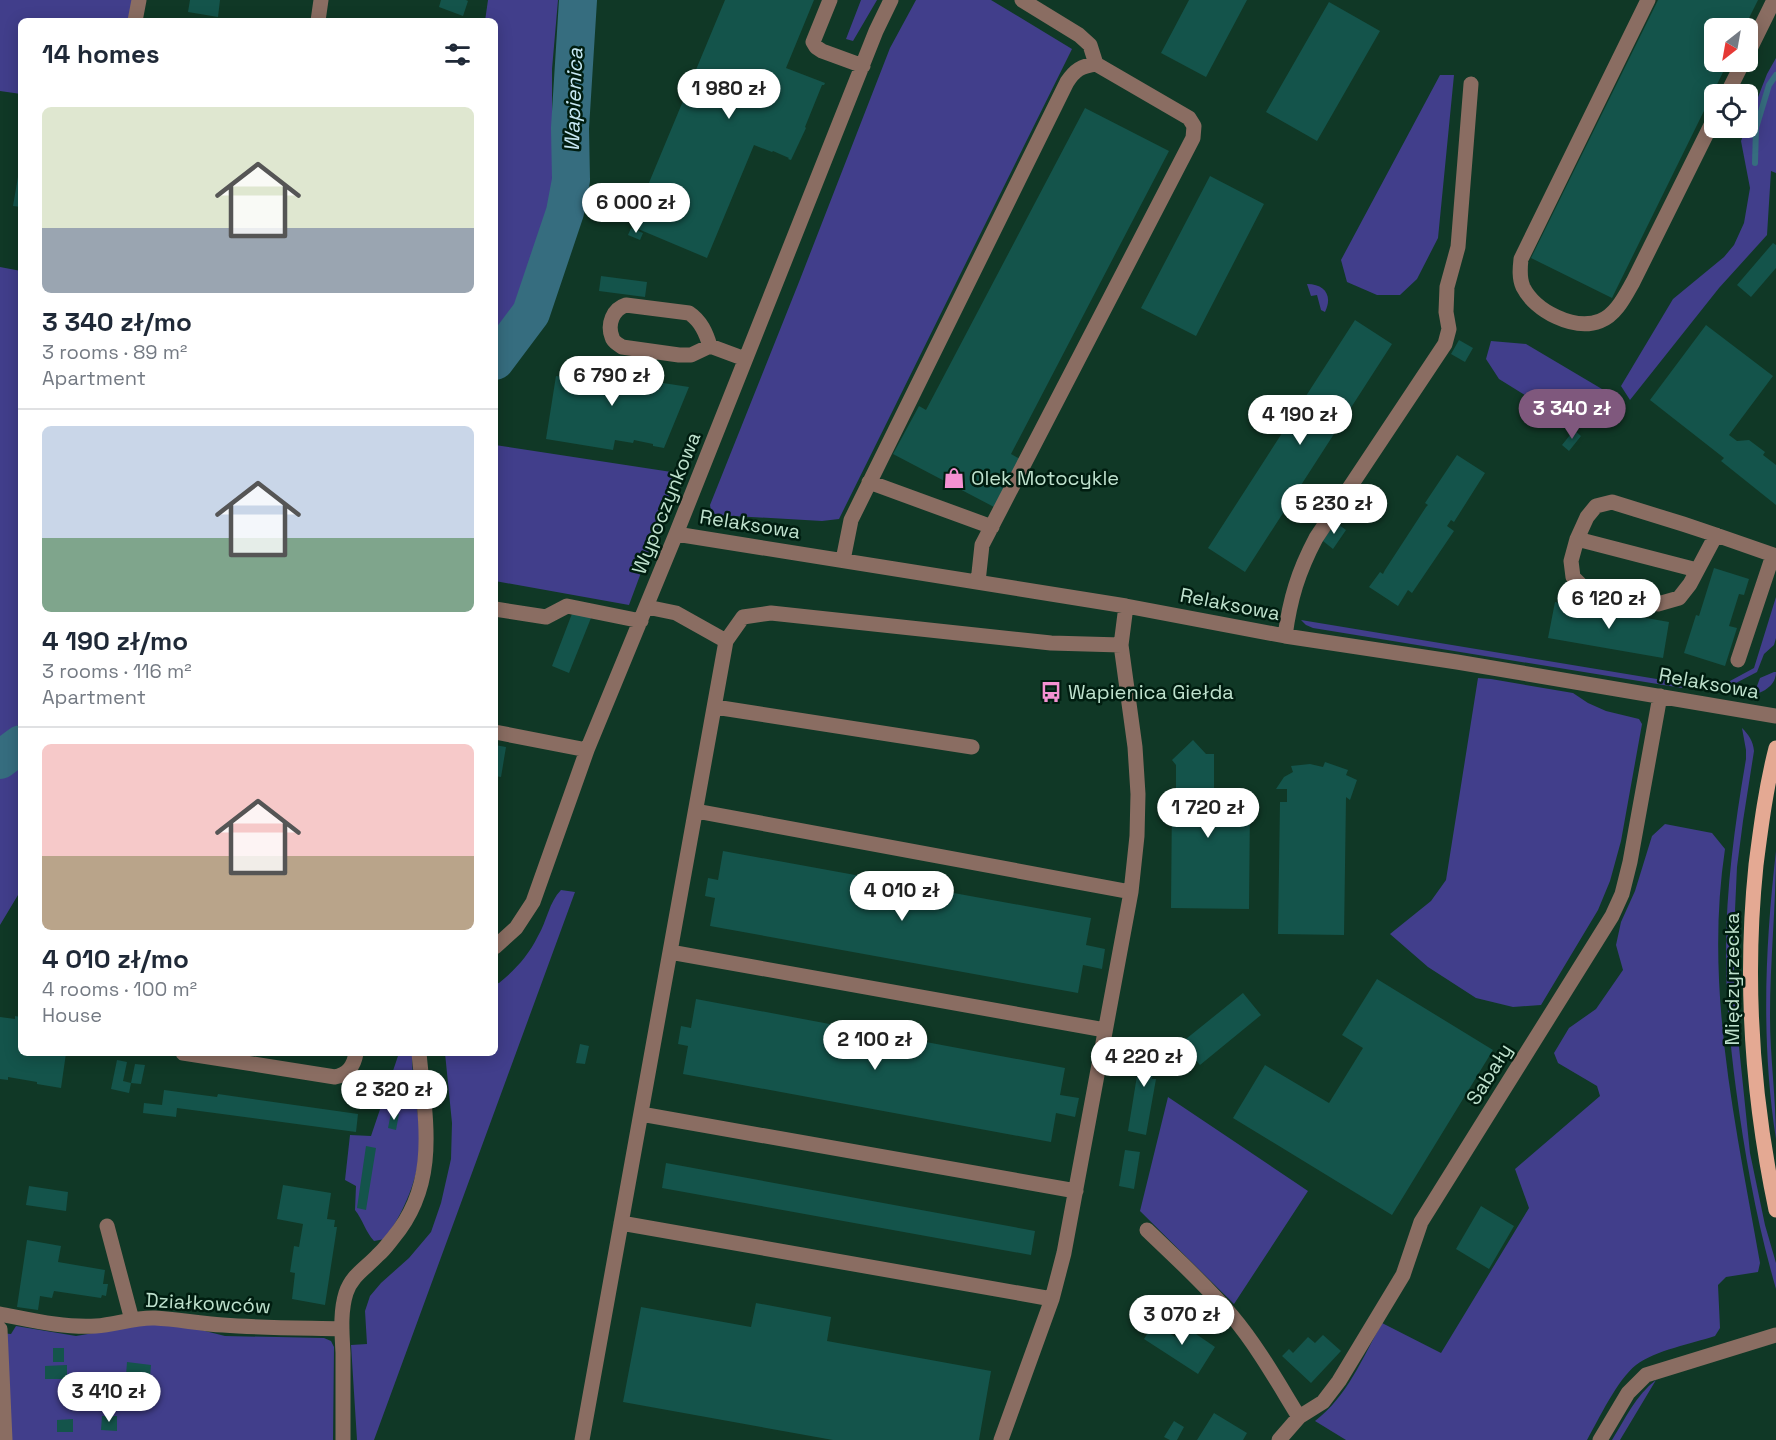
<!DOCTYPE html>
<html lang="en">
<head>
<meta charset="utf-8">
<style>
  :root { --surface:#fff; --page:#f2f2f3; --text:#1f2937; --muted:#747a83; --line:#e0e1e3; --accent:#7f587d }
  body { margin:0; font-family:"Space Grotesk",sans-serif; background:var(--page); color:var(--text); height:100vh; display:flex; flex-direction:column; font-size:22px; white-space:nowrap }
  * { box-sizing:border-box; margin:0 }
  p { font-size:20px; color:var(--muted) }
  .icon { flex:none; width:33px; height:33px; fill:none; stroke:currentColor; stroke-width:2; stroke-linecap:round; stroke-linejoin:round }
  .map { position:relative; flex:1; overflow:hidden }
  .details { position:absolute; left:18px; top:18px; width:480px; height:1038px; display:flex; flex-direction:column; background:var(--surface); border-radius:9px; box-shadow:0 3px 15px #0003 }
  .details>* { flex:none }
  .needle { width:39px; rotate:211deg }
  .buttons { position:absolute; left:1704px; top:18px; display:grid; gap:12px }
  .buttons a { display:grid; place-items:center; width:54px; height:54px; border-radius:9px; background:var(--surface); box-shadow:0 3px 15px #0003; font-size:30px }
  .price { position:absolute; translate:-50% -51px; padding:0 14px; border-radius:21px; background:#fff; color:#222; font-size:20px; line-height:39px; filter:drop-shadow(0 2px 3px #0008) }
  .price::after { content:''; position:absolute; left:50%; top:36px; width:18px; height:14px; margin-left:-9px; background:inherit; clip-path:polygon(0 0,100% 0,50% 100%) }
  .price.on { background:var(--accent); color:#fff }
  ul { padding:0; list-style:none }
  li { display:grid; align-content:center; gap:12px; height:318px; padding:0 24px }
  li+li { border-top:2px solid var(--line) }
  li span { display:grid; place-items:center; height:186px; border-radius:9px; color:#555 }
  li>.icon { margin-inline-start:auto }
  span .icon { width:108px; height:108px; fill:#fffc; stroke-width:1 }
  li b { font-size:26px }
  h2 { display:flex; justify-content:space-between; align-items:center; height:72px; padding:0 24px; font-size:26px }
  .map>svg:first-child { display:block }
  .green { fill:#413e8b }
  .lines { fill:none; stroke-linecap:round; stroke-linejoin:round }
  .stream { stroke:#366d7f; stroke-width:6 }
  .river { stroke:#366d7f; stroke-width:38 }
  .building { fill:#14544b }
  .minor { stroke:#8a6d62; stroke-width:15 }
  .major { stroke:#e4a993; stroke-width:15 }
  .labels { text-anchor:middle; dominant-baseline:central; stroke-width:5; stroke-linejoin:round; paint-order:stroke }
  .poi-label { font-size:20px; fill:#bfe2ce; stroke:#001d10; text-anchor:start }
  .street-label { font-size:20px; fill:#bfe2ce; stroke:#001d10 }
  .water-label { font-size:21px; font-style:italic; fill:#c8e9f5; stroke:#001d10 }
</style>
</head>
<body>
<div class="map">
<svg width="1776" height="1440" viewBox="0 0 1776 1440">
  <rect width="100%" height="100%" fill="#103826"/>
  <path class="green" d="M 0,0 L 133,0 L 130,21 L 21,21 L 21,94 L 0,91 Z
    M 488,0 L 558,0 L 552,69 L 552,127 L 560,197 L 525,307 L 495,344 L 495,21 L 485,21 Z
    M 861,0 L 877,0 L 853,41 L 846,39 Z
    M 916,0 L 991,0 L 1072,49 L 839,519 L 822,521 L 716,515 L 711,511 L 710,505 L 799,282 L 890,48 Z
    M 1776,58 L 1776,173 L 1771,171 L 1767,235 L 1719,288 L 1630,400 L 1621,386 L 1673,299 L 1724,257 L 1734,245 L 1744,223 L 1750,188 L 1741,141 L 1767,74 Z
    M 1440,75 L 1454,75 L 1438,238 L 1417,279 L 1400,295 L 1377,295 L 1347,282 L 1341,260 Z
    M 0,267 L 21,271 L 21,723 L 0,738 Z
    M 1307,284 C 1325,284 1333,296 1325,312 L 1321,310 L 1317,295 L 1311,296 Z
    M 1491,341 L 1526,344 L 1607,392 L 1604,410 L 1587,421 L 1533,400 L 1499,379 L 1486,359 Z
    M 495,445 L 678,473 L 629,605 L 495,581 Z
    M 1776,597 L 1776,638 L 1774,645 L 1764,654 L 1757,672 L 1734,684 L 1729,684 L 1730,681 L 1754,668 Z
    M 1301,620 L 1693,685 L 1682,688 L 1313,628 L 1306,625 Z
    M 1774,672 L 1776,672 C 1776,689 1757,695 1743,697 L 1743,693 L 1757,686 L 1760,678 Z
    M 1478,678 L 1491,679 L 1573,693 L 1588,703 L 1606,711 L 1639,719 L 1642,724 L 1621,841 L 1610,881 L 1598,910 L 1541,1005 L 1513,1007 L 1476,998 L 1428,967 L 1390,934 L 1431,901 L 1446,880 Z
    M 1742,728 C 1749,735 1753,741 1754,751 L 1743,821 L 1737,867 L 1734,932 L 1734,984 L 1738,1037 L 1750,1153 L 1765,1225 L 1776,1263 L 1776,1289 C 1757,1223 1745,1157 1736,1089 C 1730,1044 1726,999 1726,953 C 1726,888 1735,823 1746,759 L 1746,750 Z
    M 21,761 L 21,890 L 0,925 L 0,777 Z
    M 1665,824 L 1712,833 L 1725,849 C 1704,988 1736,1126 1760,1263 L 1758,1272 L 1726,1277 L 1718,1285 L 1720,1328 L 1715,1336 C 1691,1344 1656,1350 1636,1365 C 1617,1380 1599,1419 1587,1440 L 1346,1440 L 1315,1421 C 1347,1397 1363,1357 1382,1323 L 1441,1353 L 1529,1208 L 1515,1169 L 1600,1096 L 1597,1086 L 1558,1063 L 1554,1053 L 1569,1028 L 1596,1009 L 1623,970 L 1616,945 L 1621,922 L 1635,891 L 1652,836 Z
    M 1776,851 C 1776,906 1770,961 1770,1016 C 1770,1057 1776,1098 1776,1139 C 1761,1043 1765,947 1776,851 Z
    M 561,890 L 575,892 L 374,1440 L 357,1440 L 351,1345 L 367,1344 L 365,1311 L 370,1296 L 381,1283 L 409,1258 L 431,1232 L 441,1203 L 451,1159 L 452,1123 L 445,1053 L 495,1053 L 495,984 L 499,983 C 516,969 528,956 538,936 C 547,921 549,902 561,890 Z
    M 399,1053 L 412,1053 C 412,1072 414,1090 417,1108 C 418,1119 421,1130 421,1141 C 419,1177 405,1210 385,1239 L 374,1241 C 365,1231 363,1220 355,1210 L 356,1186 L 345,1180 L 350,1135 L 371,1136 Z
    M 1168,1097 L 1308,1191 L 1234,1304 L 1140,1211 Z
    M 164,1324 L 201,1330 L 225,1336 L 324,1338 L 331,1341 L 334,1347 L 333,1440 L 0,1440 L 0,1333 L 11,1334 L 16,1326 L 76,1336 L 141,1325 Z
    M 1656,1380 L 1620,1440 L 1612,1440 C 1625,1419 1636,1395 1656,1380 Z"/>
  <g class="lines">
    <path class="stream" d="M 1755,163 L 1756,128 L 1769,85 L 1776,75"/>
    <path class="river" d="M 495,361 L 531,313 L 565,212 L 571,180 L 570,128 L 578,0
      M 0,760 L 21,744"/>
  </g>
  <path class="building" d="M 190,0 L 220,0 L 218,17 L 188,12 Z
    M 441,0 L 466,0 L 468,1 L 463,16 L 439,7 Z
    M 725,0 L 814,0 L 786,68 L 825,83 L 824,85 L 822,85 L 805,127 L 806,128 L 791,160 L 788,159 L 789,158 L 773,151 L 772,152 L 754,145 L 707,258 L 631,226 Z
    M 1189,0 L 1247,0 L 1206,77 L 1161,53 Z
    M 1658,0 L 1758,0 L 1744,28 L 1714,28 L 1714,62 L 1728,62 L 1612,298 L 1531,258 Z
    M 1329,2 L 1380,31 L 1317,141 L 1266,112 Z
    M 1085,108 L 1169,151 L 1011,454 L 1020,459 L 994,507 L 893,454 L 919,406 L 926,410 Z
    M 20,165 L 21,165 L 21,207 L 13,206 Z
    M 1210,176 L 1264,204 L 1196,336 L 1141,308 Z
    M 631,228 L 643,233 L 640,240 L 628,235 Z
    M 1773,243 L 1776,245 L 1776,268 L 1751,297 L 1737,285 Z
    M 601,276 L 647,282 L 645,297 L 599,291 Z
    M 1355,320 L 1392,344 L 1245,572 L 1208,548 Z
    M 1706,325 L 1773,376 L 1729,435 L 1737,441 L 1749,440 L 1765,452 L 1763,455 L 1776,465 L 1776,505 L 1721,461 L 1724,458 L 1650,400 Z
    M 1459,340 L 1473,348 L 1465,362 L 1451,354 Z
    M 571,359 L 641,370 L 639,383 L 662,387 L 663,383 L 689,387 L 664,448 L 653,446 L 653,444 L 634,440 L 633,443 L 615,440 L 613,450 L 546,439 L 556,376 L 569,378 Z
    M 1574,430 L 1581,436 L 1569,451 L 1562,445 Z
    M 1457,455 L 1485,473 L 1454,522 L 1451,520 L 1447,526 L 1454,531 L 1412,593 L 1408,590 L 1398,606 L 1369,587 L 1380,572 L 1383,574 L 1385,570 L 1426,507 L 1428,505 L 1425,503 Z
    M 1335,522 L 1346,530 L 1333,549 L 1323,541 Z
    M 1714,568 L 1749,579 L 1744,595 L 1739,594 L 1729,626 L 1737,628 L 1725,666 L 1684,653 L 1696,615 L 1699,616 Z
    M 1555,602 L 1669,622 L 1663,658 L 1548,638 Z
    M 573,611 L 591,618 L 569,673 L 552,666 Z
    M 1193,740 L 1206,754 L 1214,754 L 1214,800 L 1250,800 L 1249,909 L 1171,908 L 1172,799 L 1176,799 L 1176,765 L 1172,760 Z
    M 495,745 L 506,747 L 501,777 L 495,776 Z
    M 1325,762 L 1348,770 L 1346,775 L 1357,780 L 1350,800 L 1346,797 L 1344,935 L 1278,934 L 1280,802 L 1287,802 L 1287,789 L 1276,789 L 1284,777 L 1293,772 L 1291,766 L 1310,764 L 1323,767 Z
    M 723,851 L 1091,918 L 1086,945 L 1105,949 L 1102,969 L 1083,965 L 1078,993 L 710,926 L 715,898 L 705,896 L 708,878 L 718,880 Z
    M 1377,979 L 1493,1050 L 1392,1215 L 1233,1118 L 1265,1065 L 1329,1103 L 1363,1048 L 1342,1035 Z
    M 1243,993 L 1261,1015 L 1200,1065 L 1181,1043 Z
    M 696,999 L 1065,1068 L 1060,1095 L 1079,1098 L 1075,1117 L 1056,1113 L 1051,1142 L 683,1074 L 688,1046 L 678,1044 L 681,1026 L 691,1028 Z
    M 15,1016 L 21,1017 L 21,1053 L 66,1053 L 61,1088 L 37,1084 L 37,1082 L 8,1077 L 8,1080 L 0,1079 L 0,1017 L 15,1019 Z
    M 1143,1039 L 1159,1041 L 1152,1079 L 1156,1079 L 1146,1135 L 1128,1131 Z
    M 580,1044 L 589,1046 L 585,1064 L 576,1063 Z
    M 117,1060 L 127,1062 L 123,1081 L 131,1083 L 129,1093 L 111,1089 Z
    M 135,1064 L 145,1065 L 141,1084 L 131,1083 Z
    M 164,1090 L 217,1097 L 218,1094 L 358,1114 L 356,1132 L 177,1108 L 176,1117 L 143,1113 L 144,1103 L 162,1105 Z
    M 391,1113 L 399,1114 L 396,1130 L 388,1128 Z
    M 366,1146 L 376,1148 L 366,1210 L 357,1208 Z
    M 1125,1150 L 1140,1152 L 1134,1189 L 1119,1186 Z
    M 666,1163 L 1035,1231 L 1031,1255 L 662,1188 Z
    M 283,1185 L 331,1193 L 327,1219 L 335,1220 L 334,1227 L 337,1227 L 325,1305 L 292,1299 L 295,1273 L 290,1272 L 294,1246 L 299,1247 L 303,1224 L 277,1219 Z
    M 29,1186 L 68,1192 L 66,1211 L 26,1205 Z
    M 1481,1206 L 1514,1226 L 1489,1269 L 1456,1249 Z
    M 27,1240 L 61,1246 L 58,1262 L 105,1270 L 103,1284 L 108,1284 L 106,1296 L 102,1295 L 101,1298 L 54,1291 L 52,1298 L 40,1296 L 38,1310 L 17,1307 Z
    M 756,1303 L 831,1317 L 827,1341 L 991,1371 L 979,1440 L 833,1440 L 623,1402 L 641,1307 L 751,1327 Z
    M 1154,1323 L 1175,1337 L 1183,1325 L 1215,1347 L 1198,1374 L 1144,1339 Z
    M 1323,1335 L 1341,1351 L 1311,1383 L 1282,1356 L 1289,1349 L 1293,1353 L 1308,1337 L 1315,1343 Z
    M 53,1348 L 64,1348 L 64,1362 L 53,1362 Z
    M 127,1362 L 151,1365 L 149,1391 L 125,1389 Z
    M 67,1365 L 67,1379 L 45,1379 L 45,1366 Z
    M 1214,1413 L 1247,1433 L 1243,1440 L 1197,1440 Z
    M 102,1416 L 117,1416 L 117,1431 L 101,1430 Z
    M 73,1419 L 73,1432 L 57,1432 L 57,1420 Z
    M 1174,1421 L 1184,1427 L 1177,1440 L 1170,1440 L 1164,1437 Z"/>
  <g class="lines">
    <path class="minor" d="M 830,0 L 813,42 L 816,47 L 822,51 L 863,66
      M 1022,0 L 1079,35 L 1090,45 L 1096,64
      M 1648,0 L 1521,259 C 1520,268 1519,278 1523,287 C 1535,311 1574,331 1600,321 C 1616,315 1625,296 1633,282 L 1714,119
      M 135,21 L 139,0
      M 318,21 L 321,0
      M 1748,53 L 1774,0
      M 1727,94 L 1743,62
      M 710,346 C 706,333 701,321 689,313 L 626,305 C 613,309 607,324 612,337 C 613,342 618,344 622,347 L 679,355 L 691,355 L 710,346 L 745,359
      M 869,482 L 992,527
      M 676,534 L 1126,606 L 1285,636 L 1457,662 L 1776,716
      M 1716,535 L 1690,584 L 1679,598 L 1658,604 L 1583,587 L 1573,577 L 1571,561 L 1577,539 L 1587,517 L 1596,506 L 1612,502 L 1683,524 L 1716,535 L 1776,556
      M 1577,539 L 1697,570
      M 843,560 L 851,520 L 1067,82 C 1075,70 1081,66 1096,64 L 1189,118 L 1194,126 L 1193,138 L 982,545 L 978,582
      M 647,607 L 676,613 L 726,641
      M 495,609 L 546,617 L 567,606 L 641,621
      M 1285,636 C 1290,599 1298,572 1316,538 L 1445,344 L 1449,329 L 1446,312 L 1447,287 L 1458,247 L 1471,84
      M 1738,660 L 1773,555
      M 715,707 L 972,747
      M 495,732 L 587,750
      M 696,811 L 1131,892
      M 495,947 L 516,928 L 533,902 L 587,750 L 676,534 L 876,31 L 891,0
      M 670,952 L 1105,1030
      M 183,1053 L 335,1077 C 348,1074 354,1066 356,1053
      M 641,1114 L 1076,1191
      M 621,1223 L 1052,1299
      M 107,1226 L 132,1320
      M 1147,1230 C 1176,1258 1206,1285 1232,1316 C 1258,1347 1278,1383 1299,1417
      M 0,1314 C 31,1320 64,1328 96,1326 C 115,1325 135,1317 155,1318 C 178,1319 200,1324 223,1325 C 263,1328 303,1328 342,1329
      M 0,1329 L 5,1440
      M 343,1440 C 343,1411 343,1382 343,1353 C 342,1333 340,1312 346,1293 C 352,1275 366,1268 378,1255 C 384,1250 388,1244 393,1238 C 440,1182 425,1119 419,1053
      M 582,1440 L 726,641 L 743,617 L 771,613 L 1051,643 L 1121,645
      M 1001,1440 L 1052,1299 L 1064,1253 L 1131,892 L 1137,836 L 1138,794 L 1135,747 L 1121,645 L 1126,606
      M 1279,1440 L 1299,1417 L 1323,1402 L 1339,1381 L 1403,1275 L 1421,1222 L 1612,916 L 1622,894 L 1630,862 L 1660,696
      M 1600,1440 L 1628,1393 L 1646,1375 L 1776,1335"/>
    <path class="major" d="M 1776,748 C 1766,787 1761,826 1756,865 C 1744,981 1752,1096 1776,1210"/>
  </g>
  <defs>
    <symbol id="shop-bare" viewBox="-9 -9 18 18"><path d="M-5-2.5h2.3a2.7 3.5 0 0 1 5.4 0H5L5.5 6h-11ZM-1.5-2.5h3a1.5 2.3 0 0 0-3 0Z" fill="#f591d2" stroke="#001d10" stroke-width="2.5" paint-order="stroke"/></symbol>
    <symbol id="bus-bare" viewBox="-9 -9 18 18"><path d="M-5-6H5V4H4V6H2V4H-2V6H-4V4H-5ZM-3.5-4V0h7V-4ZM-3.5 1.2v1.5H-2V1.2ZM2 1.2v1.5H3.5V1.2Z" fill="#f591d2" stroke="#001d10" stroke-width="2.5" paint-order="stroke"/></symbol>
  </defs>
  <g fill-rule="evenodd">
    <use href="#shop-bare" x="939" y="463" width="30" height="30"/>
    <use href="#bus-bare" x="1036" y="677" width="30" height="30"/>
  </g>
  <g class="labels">
    <g class="poi-label">
      <text x="971" y="478">Olek Motocykle</text>
      <text x="1068" y="692">Wapienica Giełda</text>
    </g>
    <g class="street-label">
      <text transform="translate(666 503) rotate(-68)">Wypoczynkowa</text>
      <text transform="translate(750 524) rotate(9)">Relaksowa</text>
      <text transform="translate(1230 604) rotate(11)">Relaksowa</text>
      <text transform="translate(1709 683) rotate(10)">Relaksowa</text>
      <text transform="translate(1732 979) rotate(-90)">Międzyrzecka</text>
      <text transform="translate(1489 1074) rotate(-58)">Sabały</text>
      <text transform="translate(208 1303) rotate(3)">Działkowców</text>
    </g>
    <g class="water-label">
      <text transform="translate(573 100) rotate(-88)">Wapienica</text>
    </g>
  </g>
</svg>
<div class="buttons">
<a><svg class="needle" viewBox="-14 -14 28 28"><path d="M0-13l5 13h-10z" fill="#e53935"/><path d="M0 13l5-13h-10z" fill="#747a83"/></svg></a>
<a><svg class="icon" aria-label="locate" viewBox="0 0 24 24"><circle cx="12" cy="12" r="6"/><path d="M12 2v4M12 18v4M2 12h4M18 12h4"/></svg></a>
</div>
<b class="price" style="left:729px;top:120px">1 980 zł</b>
<b class="price" style="left:636px;top:234px">6 000 zł</b>
<b class="price" style="left:612px;top:407px">6 790 zł</b>
<b class="price on" style="left:1572px;top:440px">3 340 zł</b>
<b class="price" style="left:1300px;top:446px">4 190 zł</b>
<b class="price" style="left:1334px;top:535px">5 230 zł</b>
<b class="price" style="left:1609px;top:630px">6 120 zł</b>
<b class="price" style="left:1208px;top:839px">1 720 zł</b>
<b class="price" style="left:902px;top:922px">4 010 zł</b>
<b class="price" style="left:875px;top:1071px">2 100 zł</b>
<b class="price" style="left:1144px;top:1088px">4 220 zł</b>
<b class="price" style="left:394px;top:1121px">2 320 zł</b>
<b class="price" style="left:1182px;top:1346px">3 070 zł</b>
<b class="price" style="left:109px;top:1423px">3 410 zł</b>
<section class="details">
<h2>14 homes<svg class="icon" aria-label="filters" viewBox="0 0 24 24"><path d="M4 7h16M4 17h16"/><circle cx="9" cy="7" r="2"/><circle cx="15" cy="17" r="2"/></svg></h2>
<ul>
<li><span style="background:linear-gradient(#dfe7d0 65%,#9aa5b1 0)"><svg class="icon" aria-label="home" viewBox="0 0 24 24"><path d="M3 11l9-7 9 7M6 9v11h12V9"/></svg></span><div><b>3 340 zł/mo</b><p>3 rooms · 89 m²</p><p>Apartment</p></div></li>
<li><span style="background:linear-gradient(#c9d6e8 60%,#7fa58c 0)"><svg class="icon" aria-label="home" viewBox="0 0 24 24"><path d="M3 11l9-7 9 7M6 9v11h12V9"/></svg></span><div><b>4 190 zł/mo</b><p>3 rooms · 116 m²</p><p>Apartment</p></div></li>
<li><span style="background:linear-gradient(#f6c9c9 60%,#b9a48a 0)"><svg class="icon" aria-label="home" viewBox="0 0 24 24"><path d="M3 11l9-7 9 7M6 9v11h12V9"/></svg></span><div><b>4 010 zł/mo</b><p>4 rooms · 100 m²</p><p>House</p></div></li>
</ul>
</section>
</div>
</body>
</html>
